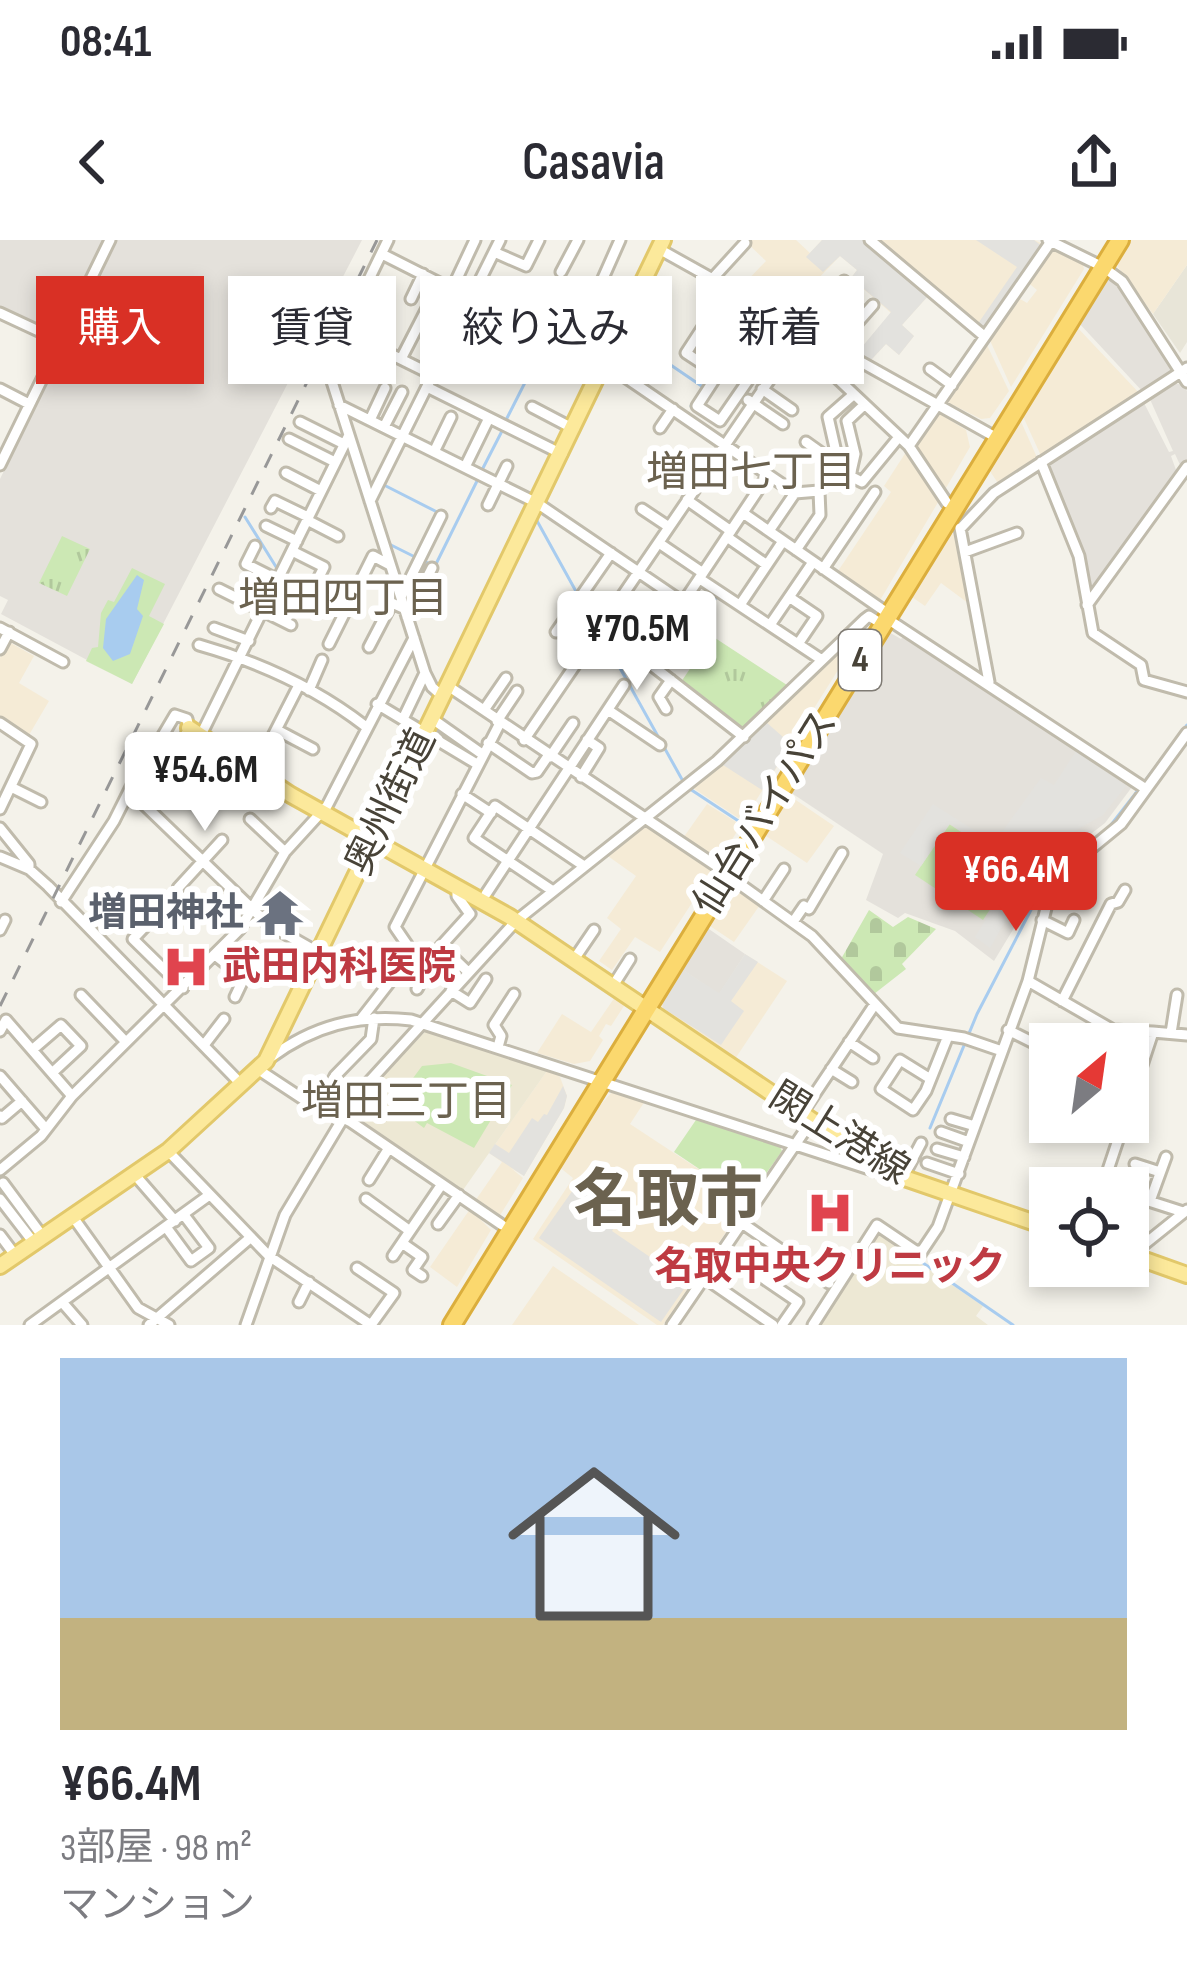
<!DOCTYPE html>
<html lang="ja">
<head>
<meta charset="utf-8">
<style>
  :root { --surface:#fff; --page:#f7f7f7; --text:#2b2b33; --muted:#7c7c81; --accent:#d93025 }
  body { margin:0; font-family:"Sofia Sans Condensed","Noto Sans JP",sans-serif; background:var(--page); color:var(--text); height:100vh; display:flex; flex-direction:column; font-size:45px; white-space:nowrap }
  * { box-sizing:border-box; margin:0 }
  p { font-size:39px; color:var(--muted) }
  .icon { flex:none; width:66px; height:66px; fill:none; stroke:currentColor; stroke-width:2; stroke-linecap:round; stroke-linejoin:round }
  .map { position:relative; height:1085px; overflow:hidden }
  .side { display:flex; flex-direction:column; background:var(--surface); flex:1 }
  .side>* { flex:none }
  .top-card { position:absolute; left:36px; top:36px; width:1116px; height:108px; display:flex; gap:24px }
  .needle { width:78px; rotate:29deg }
  .buttons { position:absolute; left:1029px; top:783px; display:grid; gap:24px }
  .buttons a { display:grid; place-items:center; width:120px; height:120px; border-radius:0px; background:var(--surface); box-shadow:0 6px 18px #0003; font-size:60px }
  .price { position:absolute; translate:-50% -102px; padding:0 27px; border-radius:12px; background:#fff; color:#222; font-size:39px; line-height:78px; filter:drop-shadow(0 3px 6px #0008) }
  .price::after { content:''; position:absolute; left:50%; top:72px; width:36px; height:27px; margin-left:-18px; background:inherit; clip-path:polygon(0 0,100% 0,50% 100%) }
  .price.selected { background:var(--accent); color:#fff }
  ul { padding:0; list-style:none }
  li { display:grid; align-content:center; gap:24px; height:636px; padding:0 60px }
  li span { display:grid; place-items:center; height:372px; border-radius:0px; color:#555 }
  li>.icon { margin-inline-start:auto }
  span .icon { width:216px; height:216px; fill:#fffc; stroke-width:1 }
  li b { font-size:51px }
  .pill { padding:0 42px; border-radius:0px; background:var(--surface); box-shadow:0 6px 18px #0003; font-size:42px; line-height:108px }
  .pill.selected { background:var(--accent); color:#fff }
  .status { display:flex; justify-content:space-between; align-items:center; height:84px; padding:0 60px; background:var(--surface); direction:ltr }
  .status svg { height:33px; fill:currentColor }
  header { display:flex; justify-content:space-between; align-items:center; height:156px; padding:0 60px; background:var(--surface); font-size:54px; font-weight:600 }
  .map>svg:first-child { display:block }
  .residential { fill:#e8e5d8 }
  .commercial { fill:#f5ebd6 }
  .industrial { fill:#e4e1db }
  .education { fill:#ede8d4 }
  .grass { fill:url(#grass-tufts) }
  .cemetery { fill:url(#cemetery-stones) }
  .garden { fill:#cce8b4 }
  .parking { fill:#e3e2de }
  .water { fill:#a8ccef }
  .lines { fill:none; stroke-linecap:round; stroke-linejoin:round }
  .stream { stroke:#a8ccef; stroke-width:3 }
  .minor-casing { stroke:#c0bbac; stroke-width:15 }
  .major-casing { stroke:#e2c86a; stroke-width:20 }
  .highway-casing { stroke:#dbae3d; stroke-width:22 }
  .minor { stroke:#fff; stroke-width:9 }
  .major { stroke:#fce99b; stroke-width:14 }
  .highway { stroke:#fbd86e; stroke-width:16 }
  .rail { stroke:#989898; stroke-width:3; stroke-dasharray:15 15; stroke-linecap:butt }
  .labels { text-anchor:middle; dominant-baseline:central; stroke-width:12; stroke-linejoin:round; paint-order:stroke }
  .shield { fill:#fff; stroke:#7f7b74; stroke-width:3 }
  .shield-label { font-size:36px; font-weight:bold; fill:#484338 }
  .street-label { font-size:39px; fill:#484338; stroke:#fff }
  .worship-label { font-size:39px; font-weight:bold; fill:#5b616d; stroke:#fff; text-anchor:end }
  .health-label { font-size:39px; font-weight:bold; fill:#be3a42; stroke:#fff; text-anchor:start }
  .neighbourhood-label { font-size:42px; fill:#6b624f; stroke:#fff }
  .town-label { font-size:63px; font-weight:bold; fill:#6b624f; stroke:#fff }
</style>
</head>
<body>
<div class="status"><b>08:41</b><svg viewBox="0 0 49 12"><path d="M0 12V9h3v3zM5 12V6h3v6zM10 12V3h3v9zM15 12V0h3v12zM26 1h20v11H26zM47 4h2v5h-2z"/></svg></div>
<header><svg class="icon" aria-label="back" viewBox="0 0 24 24"><path d="M15 5l-7 7 7 7"/></svg>Casavia<svg class="icon" aria-label="share" viewBox="0 0 24 24"><path d="M12 15V3M7 8l5-5 5 5M5 13v7h14v-7"/></svg></header>
<div class="map">
<svg width="1187" height="1085" viewBox="0 0 1187 1085">
  <defs>
    <pattern id="grass-tufts" width="24" height="20" patternUnits="userSpaceOnUse" patternTransform="scale(3)"><rect width="24" height="20" fill="#cce8b4"/><path d="M3 7l-1-3M5 7V3M7 7l1-3M15 17l-1-3M17 17v-4M19 17l1-3" fill="none" stroke="#b1c89c"/></pattern>
    <pattern id="cemetery-stones" width="16" height="16" patternUnits="userSpaceOnUse" patternTransform="scale(3)"><rect width="16" height="16" fill="#cce8b4"/><path d="M2 7V4a2 2 0 0 1 4 0v3zM10 15v-3a2 2 0 0 1 4 0v3z" fill="#b1c89c"/></pattern>
  </defs>
  <rect width="100%" height="100%" fill="#f4f2ea"/>
  <path class="residential" d="M 1187,25 L 1187,102 L 1180,113 L 1153,74 Z"/>
  <path class="commercial" d="M 744,0 L 796,0 L 810,13 L 822,0 L 864,0 L 929,55 L 902,85 L 914,96 L 899,115 L 886,104 L 871,120 L 857,113 L 891,73 L 851,38 L 857,30 L 840,16 L 785,73 L 741,47 L 766,21 Z
    M 876,0 L 1034,0 L 1043,4 L 982,89 Z
    M 1128,0 L 1187,0 L 1187,25 L 1153,74 L 1118,27 L 1116,19 Z
    M 1049,8 L 1083,25 L 1084,29 L 1011,147 L 988,96 L 1015,56 L 1027,63 L 1037,50 L 1026,41 Z
    M 1076,86 L 1141,155 L 1042,218 L 1021,172 Z
    M 986,103 L 1009,151 L 990,178 L 981,179 L 945,161 Z
    M 937,172 L 966,190 L 970,207 L 943,253 L 913,208 Z
    M 1019,177 L 1039,222 L 1000,246 L 987,227 Z
    M 908,209 L 940,259 L 879,362 L 836,334 L 891,252 L 884,246 Z
    M 949,291 L 960,300 L 972,366 L 941,343 L 925,366 L 909,355 Z
    M 869,381 L 743,581 L 690,546 L 783,466 Z
    M 9,402 L 34,416 L 19,443 L 49,461 L 29,495 L 0,479 L 0,418 Z
    M 787,554 L 834,586 L 807,623 L 763,594 Z
    M 707,564 L 741,585 L 718,622 L 681,601 Z
    M 643,583 L 714,629 L 660,712 L 635,697 L 612,730 L 599,721 L 621,689 L 607,678 L 636,636 L 605,614 Z
    M 733,643 L 762,662 L 734,702 L 707,684 Z
    M 745,714 L 787,741 L 735,819 L 662,767 L 660,759 L 680,727 L 719,753 Z
    M 615,757 L 624,766 L 611,786 L 606,784 L 599,796 L 603,800 L 590,821 L 574,824 L 537,813 L 562,774 L 591,792 Z
    M 549,828 L 560,837 L 567,856 L 564,868 L 524,936 L 511,928 L 523,938 L 499,977 L 475,961 L 502,922 L 489,913 Z
    M 612,852 L 645,861 L 630,884 L 747,961 L 663,1085 L 657,1085 L 533,999 L 573,938 L 558,926 L 587,880 Z
    M 470,969 L 491,990 L 457,1047 L 430,1027 Z
    M 553,1026 L 639,1085 L 512,1085 Z"/>
  <path class="industrial" d="M 0,0 L 104,0 L 56,97 L 0,69 Z
    M 117,0 L 362,0 L 132,444 L 1,374 L 8,360 L 0,356 L 0,239 Z
    M 1115,40 L 1175,133 L 1143,152 L 1078,82 L 1105,41 Z
    M 1173,143 L 1183,145 L 1187,151 L 1187,223 L 1181,227 L 1175,214 L 1171,216 L 1176,230 L 1090,356 L 1046,223 L 1143,161 L 1169,212 L 1173,211 L 1149,157 Z
    M 887,391 L 901,399 L 905,394 L 1132,547 L 1105,583 L 1053,623 L 994,721 L 955,691 L 905,673 L 898,678 L 866,660 L 883,614 L 790,552 Z
    M 706,687 L 745,714 L 719,754 L 680,728 Z"/>
  <path class="education" d="M 427,790 L 549,828 L 463,950 L 352,874 L 362,856 Z
    M 879,995 L 983,1066 L 976,1076 L 988,1085 L 819,1085 Z"/>
  <path class="grass" d="M 62,296 L 90,309 L 67,356 L 39,343 Z
    M 712,396 L 790,447 L 744,494 L 681,442 Z"/>
  <path class="cemetery" d="M 869,670 L 893,687 L 908,677 L 936,689 L 902,724 L 906,729 L 874,754 L 841,719 Z"/>
  <path class="garden" d="M 132,328 L 165,344 L 149,376 L 164,384 L 132,444 L 86,421 L 92,408 L 98,407 L 101,373 L 108,360 L 114,362 Z
    M 949,584 L 1017,629 L 983,680 L 915,635 Z
    M 451,823 L 512,845 L 474,908 L 427,883 L 424,888 L 393,865 L 422,826 Z
    M 698,877 L 779,905 L 782,911 L 747,961 L 674,912 Z"/>
  <path class="parking" d="M 822,0 L 864,0 L 929,55 L 902,85 L 914,96 L 899,115 L 886,104 L 871,120 L 857,113 L 891,72 L 851,38 L 857,30 L 840,16 L 823,32 L 806,17 Z
    M 976,0 L 1034,0 L 1043,7 L 985,89 L 977,85 L 1017,27 Z
    M 766,482 L 791,504 L 762,550 L 720,523 Z
    M 1076,511 L 1126,546 L 1103,575 L 1048,606 L 990,708 L 975,697 L 1017,629 L 950,584 L 921,626 L 900,613 L 933,564 L 994,603 L 1041,538 L 1054,545 Z
    M 745,714 L 758,722 L 731,761 L 744,771 L 721,805 L 663,768 L 662,760 L 676,734 L 683,730 L 719,753 Z
    M 563,846 L 567,856 L 564,868 L 524,936 L 489,913 L 495,904 L 509,913 L 532,878 L 538,882 L 544,874 L 547,875 Z
    M 580,940 L 625,971 L 612,991 L 688,1043 L 661,1082 L 539,998 Z"/>
  <path class="water" d="M 137,335 L 144,340 L 137,369 L 143,376 L 130,414 L 113,421 L 103,408 L 106,379 Z"/>
  <g class="lines">
    <path class="stream" d="M 637,102 L 703,147 L 691,166
      M 505,182 L 546,101
      M 482,230 L 502,191
      M 382,244 L 437,272
      M 245,277 L 278,330
      M 536,279 L 578,355
      M 389,304 L 417,318
      M 423,321 L 435,326 L 478,239
      M 582,361 L 598,389
      M 699,384 L 717,356
      M 601,394 L 684,543
      M 1145,541 L 1187,485
      M 690,549 L 740,582
      M 930,888 L 977,774 L 1047,639 L 1060,624 L 1107,590 L 1139,549
      M 881,994 L 1013,1085"/>
    <defs>
      <path id="minor" d="M 388,0 L 327,126 L 425,433 L 432,447 L 442,456
        M 870,0 L 984,96
        M 1048,0 L 1103,27 L 1122,41 L 1187,142
        M 659,9 L 997,198
        M 494,12 L 526,26 L 539,0
        M 382,14 L 471,59
        M 561,32 L 578,0
        M 713,38 L 745,3
        M 452,49 L 475,0
        M 411,59 L 423,34
        M 0,73 L 60,101
        M 768,73 L 909,206 L 947,263
        M 801,87 L 844,41
        M 533,89 L 548,57
        M 344,91 L 433,135
        M 836,107 L 873,65
        M 572,108 L 620,0
        M 500,117 L 517,83 L 521,84 L 606,124 L 795,253 L 819,251 L 820,275 L 796,310
        M 401,119 L 440,43
        M 725,123 L 749,139 L 720,181 L 697,166 Z
        M 930,129 L 952,145
        M 736,130 L 753,104
        M 718,134 L 686,113 L 729,47
        M 427,147 L 562,214
        M 0,149 L 29,164
        M 762,149 L 792,170
        M 748,160 L 783,184
        M 339,165 L 537,263 L 684,363
        M 864,165 L 847,181 L 855,214 L 850,236 L 862,242 L 899,197
        M 532,167 L 574,189
        M 370,180 L 385,148
        M 300,182 L 344,204
        M 384,187 L 402,152
        M 660,188 L 673,169
        M 289,199 L 335,222
        M 806,202 L 834,222
        M 909,206 L 1052,0
        M 434,212 L 451,177
        M 834,222 L 838,221 L 828,177 L 853,155
        M 1041,222 L 1079,316 L 1093,393 L 1141,425 L 1144,440 L 1187,452
        M 0,225 L 110,0
        M 465,227 L 489,178
        M 286,233 L 321,251
        M 687,260 L 731,291
        M 370,261 L 500,0
        M 488,265 L 507,226
        M 271,268 L 275,261 L 308,277
        M 642,269 L 669,287
        M 743,273 L 883,370
        M 307,280 L 338,296
        M 266,286 L 297,301
        M 960,288 L 989,442
        M 961,288 L 994,253 L 1187,128
        M 769,291 L 795,253
        M 727,297 L 767,325
        M 659,303 L 703,333
        M 255,306 L 246,324 L 278,340
        M 292,311 L 324,327 L 315,345
        M 965,312 L 1017,293
        M 823,329 L 875,252
        M 700,339 L 822,420
        M 219,349 L 291,385
        M 401,357 L 441,276
        M 789,357 L 817,376 L 798,404
        M 740,365 L 783,301
        M 1087,365 L 1187,227
        M 407,377 L 432,328
        M 886,378 L 1146,549
        M 770,385 L 813,322
        M 0,388 L 63,422
        M 214,388 L 249,401
        M 556,392 L 611,313
        M 329,404 L 373,316 L 390,325
        M 199,405 C 259,422 316,448 365,486
        M 369,407 L 392,363 L 405,369
        M 0,409 L 9,392
        M 448,446 L 721,629
        M 309,450 L 322,420
        M 377,464 L 477,524
        M 666,469 L 659,457 L 671,440
        M 484,470 L 506,438
        M 608,470 L 660,505
        M 175,475 L 187,479 L 189,488 L 178,512 L 169,515 L 163,512 L 159,502 Z
        M 431,478 L 482,514
        M 403,479 L 425,433
        M 497,481 L 517,451
        M 0,483 L 31,504 L 0,569
        M 277,490 L 313,509
        M 201,495 L 349,195
        M 744,497 L 645,420 L 768,235
        M 524,500 L 796,101
        M 488,503 L 532,533 L 537,532 L 548,516
        M 550,517 L 573,483
        M 255,531 L 299,445
        M 581,537 L 599,508 L 587,500
        M 11,547 L 41,562
        M 130,551 L 268,684 L 319,713
        M 462,554 L 491,573
        M 250,579 L 285,612
        M 0,588 L 29,624 L 29,629
        M 0,617 L 29,629 L 48,646 L 242,845
        M 727,635 L 812,696 L 898,788 L 964,798 L 999,810
        M 457,647 L 457,656 L 470,674 L 441,706 L 467,731
        M 178,648 L 222,600
        M 553,651 L 474,598 L 495,566 L 584,626
        M 486,654 L 624,445
        M 763,661 L 784,629
        M 61,662 L 114,581 L 150,509 L 159,502
        M 154,677 L 133,699 L 183,748
        M 1042,680 L 1068,693 L 1074,680
        M 793,682 L 804,666 L 809,669 L 842,613
        M 0,690 L 5,680
        M 215,715 L 244,738 L 235,757
        M 577,715 L 594,690
        M 616,741 L 630,719
        M 1028,741 L 1113,790 L 1153,792
        M 417,749 L 441,706
        M 451,751 L 470,763 L 486,739
        M 81,755 L 126,802
        M 1062,761 L 1111,664 L 1118,662 L 1125,650
        M 361,779 L 393,738 L 408,706 L 395,687 L 500,483
        M 1008,790 L 1042,807
        M 0,791 L 6,780 L 72,856
        M 1171,793 L 1177,755
        M 849,802 L 873,818
        M 204,805 L 224,779
        M 498,807 L 501,796 L 494,785 L 514,754
        M 32,810 L 61,785 L 81,806 L 52,833
        M 270,818 C 313,786 357,774 411,780 L 885,934
        M 831,829 L 852,842
        M 259,830 L 303,859 L 351,882 L 502,985
        M 0,836 L 46,889
        M 929,838 L 900,820 L 881,849 L 913,870 L 926,851 L 948,796
        M 320,867 L 335,836 L 371,799 L 374,778
        M 1128,868 L 1153,792 L 1187,795
        M 802,873 L 875,764
        M 0,876 L 2,878 L 22,861
        M 951,879 L 975,886
        M 941,892 L 969,902
        M 937,909 L 964,917
        M 168,911 L 269,1016 L 371,1085
        M 927,923 L 959,934
        M 1135,924 L 1160,932
        M 0,930 L 41,896 L 72,856 L 240,689 L 285,612 L 327,566 L 414,398
        M 135,935 L 175,981
        M 902,939 L 921,903
        M 369,940 L 389,908
        M 3,943 L 43,997
        M 1102,948 L 1124,882
        M 1130,955 L 1183,972
        M 0,959 L 34,1003
        M 366,959 L 410,991
        M 1150,961 L 1166,917
        M 73,977 L 138,1068 L 169,1085
        M 742,983 L 829,1043
        M 438,984 L 459,955
        M 166,987 L 191,1021 L 209,1008 L 184,975
        M 0,995 L 15,1015
        M 402,1003 L 422,1017 L 413,1030 L 422,1036
        M 723,1011 L 798,1062 L 782,1085
        M 1131,1015 L 1187,970
        M 393,1016 L 442,944
        M 357,1028 L 394,1053 L 371,1085
        M 705,1038 L 773,1085
        M 62,1062 L 82,1085
        M 299,1062 L 309,1042
        M 30,1085 L 208,956
        M 149,1085 L 250,998
        M 246,1085 L 285,975 L 357,855 L 516,681 L 717,521 L 865,379 L 869,376 L 877,381
        M 672,1085 L 812,880
        M 813,1085 L 877,985 L 920,1014 L 938,987 L 1028,741 L 1050,652 L 1071,625 L 1121,584 L 1187,493"/>
      <path id="major" d="M 189,488 L 291,555 L 510,677 L 890,933 L 1050,988
        M 1128,1014 L 1187,1035
        M 0,1026 L 168,911 L 266,821 L 663,0"/>
      <path id="highway" d="M 452,1085 L 1120,0"/>
    </defs>
    <use href="#minor" class="minor-casing"/>
    <use href="#major" class="major-casing"/>
    <use href="#highway" class="highway-casing"/>
    <use href="#minor" class="minor"/>
    <use href="#major" class="major"/>
    <use href="#highway" class="highway"/>
    <path class="rail" d="M 0,766 L 377,0"/>
  </g>
  <defs>
    <symbol id="temple-bare" viewBox="-9 -9 18 18"><path d="M0-6L5-2H3V0L6.5 2.5H4V6H1.5V3h-3V6H-4V2.5H-6.5L-3 0V-2H-5Z" fill="#6b7280" stroke="#fff" stroke-width="2.5" paint-order="stroke"/></symbol>
    <symbol id="hospital-bare" viewBox="-9 -9 18 18"><path d="M-5-5h3v3.5h4V-5h3V5h-3V1.5h-4V5h-3Z" fill="#e0444e" stroke="#fff" stroke-width="2.5" paint-order="stroke"/></symbol>
  </defs>
  <g fill-rule="evenodd">
    <use href="#temple-bare" x="247" y="640" width="66" height="66"/>
    <use href="#hospital-bare" x="153" y="694" width="66" height="66"/>
    <use href="#hospital-bare" x="797" y="940" width="66" height="66"/>
  </g>
  <g class="labels">
    <rect class="shield" x="839" y="390" width="42" height="60" rx="9"/>
    <g class="shield-label">
      <text x="860" y="420">4</text>
    </g>
    <g class="street-label">
      <text transform="translate(391 562) rotate(-64)">奥州街道</text>
      <text transform="translate(766 573) rotate(-58)">仙台バイパス</text>
      <text transform="translate(839 894) rotate(32)">閖上港線</text>
    </g>
    <g class="worship-label">
      <text x="244" y="673">増田神社</text>
    </g>
    <g class="health-label">
      <text x="222" y="727">武田内科医院</text>
      <text x="830" y="1027" text-anchor="middle">名取中央クリニック</text>
    </g>
    <g class="neighbourhood-label">
      <text x="751" y="233">増田七丁目</text>
      <text x="343" y="359">増田四丁目</text>
      <text x="406" y="862">増田三丁目</text>
    </g>
    <g class="town-label">
      <text x="668" y="961">名取市</text>
    </g>
  </g>
</svg>
<div class="buttons">
<a><svg class="needle" viewBox="-14 -14 28 28"><path d="M0-13l5 13h-10z" fill="#e53935"/><path d="M0 13l5-13h-10z" fill="#7c7c81"/></svg></a>
<a><svg class="icon" aria-label="locate" viewBox="0 0 24 24"><circle cx="12" cy="12" r="6"/><path d="M12 2v4M12 18v4M2 12h4M18 12h4"/></svg></a>
</div>
<b class="price" style="left:637px;top:453px">¥70.5M</b>
<b class="price" style="left:205px;top:594px">¥54.6M</b>
<b class="price selected" style="left:1016px;top:694px">¥66.4M</b>
<div class="top-card">
<a class="pill selected">購入</a>
<a class="pill">賃貸</a>
<a class="pill">絞り込み</a>
<a class="pill">新着</a>
</div>
</div>
<section class="side">
<ul>
<li><span style="background:linear-gradient(#a9c7e8 70%,#c2b280 0)"><svg class="icon" aria-label="home" viewBox="0 0 24 24"><path d="M3 11l9-7 9 7M6 9v11h12V9"/></svg></span><div><b>¥66.4M</b><p>3部屋 · 98 m²</p><p>マンション</p></div></li>
</ul>
</section>
</body>
</html>
